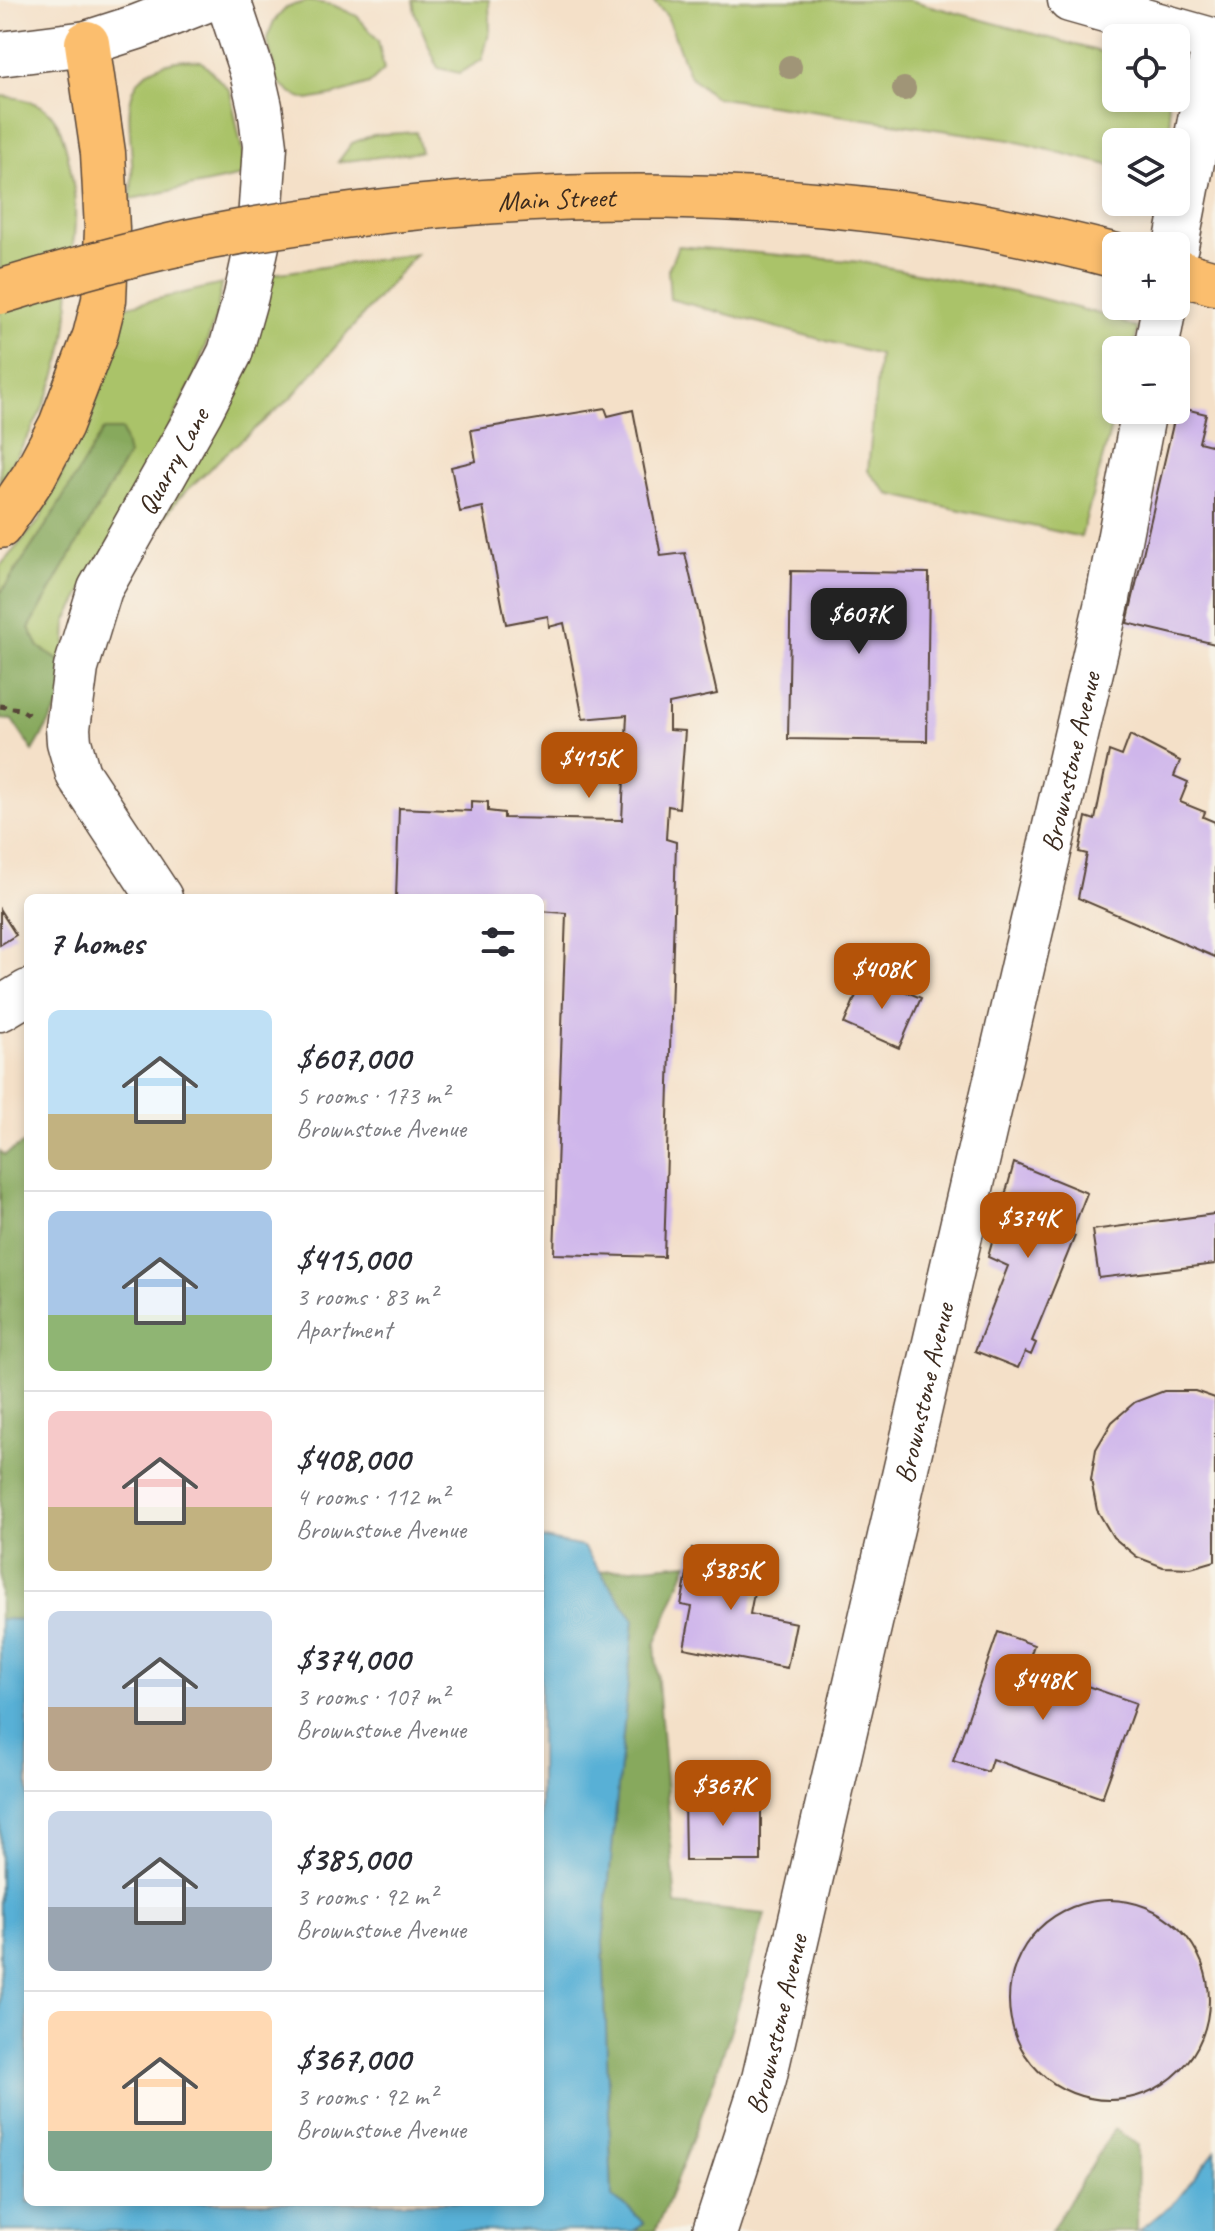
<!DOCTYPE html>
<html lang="en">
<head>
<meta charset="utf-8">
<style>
  :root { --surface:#fff; --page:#f7f7f7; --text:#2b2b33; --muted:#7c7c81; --line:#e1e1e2; --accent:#b45309 }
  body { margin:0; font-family:Caveat,sans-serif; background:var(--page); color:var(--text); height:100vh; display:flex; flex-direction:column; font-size:30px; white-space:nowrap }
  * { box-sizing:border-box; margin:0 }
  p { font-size:26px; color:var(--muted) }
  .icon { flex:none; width:44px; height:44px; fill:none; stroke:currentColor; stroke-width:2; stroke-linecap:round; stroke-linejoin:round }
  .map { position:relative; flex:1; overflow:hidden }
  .side { position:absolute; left:24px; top:894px; width:520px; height:1312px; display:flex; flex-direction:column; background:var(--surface); border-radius:12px; box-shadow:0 4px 12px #0003 }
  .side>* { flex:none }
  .fabs { position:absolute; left:1102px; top:24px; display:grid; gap:16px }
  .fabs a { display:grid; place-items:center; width:88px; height:88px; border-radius:12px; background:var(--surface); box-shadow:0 4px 12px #0003; font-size:40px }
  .price { position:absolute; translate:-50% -68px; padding:0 18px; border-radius:16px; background:var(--accent); color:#fff; font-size:26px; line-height:52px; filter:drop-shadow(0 2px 4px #0008) }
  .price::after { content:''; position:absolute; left:50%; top:48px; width:24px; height:18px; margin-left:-12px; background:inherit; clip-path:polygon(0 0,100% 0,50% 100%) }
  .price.active { background:#222; color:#fff }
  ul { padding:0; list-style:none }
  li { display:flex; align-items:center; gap:24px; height:200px; padding:0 24px }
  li+li { border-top:2px solid var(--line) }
  li span { display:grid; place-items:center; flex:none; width:224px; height:160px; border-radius:12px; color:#555 }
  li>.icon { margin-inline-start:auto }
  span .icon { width:96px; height:96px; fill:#fffc; stroke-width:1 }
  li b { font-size:34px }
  h2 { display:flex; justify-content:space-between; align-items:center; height:96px; padding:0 24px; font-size:34px }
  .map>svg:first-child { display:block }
  .green { fill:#aac369; stroke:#727644; stroke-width:2 }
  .forest { fill:#87a95d; stroke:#616a3e; stroke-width:2 }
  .water { fill:#59b0d6; stroke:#4a6d7a; stroke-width:2 }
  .building { fill:#cfb6eb }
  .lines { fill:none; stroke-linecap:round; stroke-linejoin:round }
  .minor-casing { stroke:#574538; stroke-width:47 }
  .highway-casing { stroke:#574538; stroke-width:47 }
  .path { stroke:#574538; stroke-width:5; stroke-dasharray:6 6; stroke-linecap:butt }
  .minor { stroke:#fff; stroke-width:44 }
  .highway { stroke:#fbbe6e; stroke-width:44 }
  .highway-bridge-casing { stroke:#574538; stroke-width:47; stroke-linecap:butt }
  .highway-bridge { stroke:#fbbe6e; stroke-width:44 }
  .tree { fill:#a09577 }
  .labels { text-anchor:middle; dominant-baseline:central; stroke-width:6; stroke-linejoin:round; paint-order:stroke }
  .street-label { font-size:28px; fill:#3b2a1e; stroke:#f7f3e8 }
</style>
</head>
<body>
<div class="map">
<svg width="1215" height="2231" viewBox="0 0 1215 2231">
  <rect width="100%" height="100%" fill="#f7f3e8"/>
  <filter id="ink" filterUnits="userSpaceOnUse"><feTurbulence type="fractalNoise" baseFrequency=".0125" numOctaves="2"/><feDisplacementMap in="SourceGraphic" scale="16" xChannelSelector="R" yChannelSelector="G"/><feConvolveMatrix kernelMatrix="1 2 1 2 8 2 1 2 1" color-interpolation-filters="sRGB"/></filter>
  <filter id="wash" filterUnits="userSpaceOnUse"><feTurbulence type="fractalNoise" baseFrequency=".006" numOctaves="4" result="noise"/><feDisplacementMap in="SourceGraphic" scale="32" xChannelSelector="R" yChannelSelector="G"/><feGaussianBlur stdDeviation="1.8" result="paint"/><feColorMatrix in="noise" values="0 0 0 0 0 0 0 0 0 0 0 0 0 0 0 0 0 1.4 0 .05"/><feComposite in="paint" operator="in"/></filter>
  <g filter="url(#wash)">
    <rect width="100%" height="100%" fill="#f4e0c8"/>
    <path class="green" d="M 413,0 L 489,0 L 490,30 L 482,60 L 459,73 L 438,68 L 415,13 Z
      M 652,0 L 909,0 L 1116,56 L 1116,98 L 1165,98 L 1168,103 L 1173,142 L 1116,142 L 1116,167 L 1010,140 L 714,97 L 689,75 L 667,16 Z
      M 308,1 L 333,5 L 357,16 L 378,40 L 384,70 L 369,84 L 335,95 L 308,100 L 292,94 L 277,81 L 267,38 L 274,21 L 287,7 Z
      M 183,60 L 201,61 L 230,91 L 247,175 L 131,199 C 131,186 133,173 132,161 C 129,111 118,68 183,60 Z
      M 0,96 C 17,97 38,101 51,114 C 66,130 75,187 75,209 C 76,225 73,242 72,258 C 69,292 69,328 60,361 C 48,405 24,445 0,482 Z
      M 416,132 L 421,152 L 338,162 L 352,143 L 373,135 Z
      M 678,246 L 861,262 L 1036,297 L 1110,317 L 1138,329 L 1132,350 L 1116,350 L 1116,409 L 1081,537 L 889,494 L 868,471 L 879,355 L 670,299 L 668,270 Z
      M 416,254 L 292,397 L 223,456 L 178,499 L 148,540 L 273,274 Z
      M 222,284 L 216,316 L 194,378 L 133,500 L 67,620 L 65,665 L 39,647 L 29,628 L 128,455 L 49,521 L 0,594 L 0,566 L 39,521 L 78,441 L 104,380 L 123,307 Z"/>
    <path class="forest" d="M 103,430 L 122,430 L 128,455 L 29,628 L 39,647 L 65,665 L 63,699 L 33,751 L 12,720 L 0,719 L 0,594 L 49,521 Z
      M 28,1141 L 28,1620 L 0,1619 L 0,1151 L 4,1155 Z
      M 688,1563 L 655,1645 L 676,1905 L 765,1914 C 735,2025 701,2126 655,2231 L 633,2231 L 644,2224 L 631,2210 L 612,2197 L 603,1942 L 634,1620 L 600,1571 Z
      M 1114,2129 L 1138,2145 L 1137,2231 L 1051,2231 Z"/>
    <path class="water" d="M 540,1538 L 583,1547 L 634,1620 L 603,1942 L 612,2197 L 631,2210 L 644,2224 L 633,2231 L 0,2231 L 0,1619 L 28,1620 L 28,2202 L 540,2202 Z
      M 1215,2151 L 1215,2231 L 1139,2231 L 1176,2201 Z"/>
    <g id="blocks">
      <path class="building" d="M 1177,407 L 1206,414 L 1199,442 L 1215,446 L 1215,644 L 1127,623 Z
        M 605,408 L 608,416 L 633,410 L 661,556 L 685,553 L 717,694 L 669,704 L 669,730 L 685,731 L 679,808 L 668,806 L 666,839 L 676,842 L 664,1257 L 554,1254 L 566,913 L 540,911 L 540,898 L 396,898 L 399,808 L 471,811 L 471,801 L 488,802 L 488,811 L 504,813 L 504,818 L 622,820 L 627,715 L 583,719 L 564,623 L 549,627 L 548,616 L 506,624 L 483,507 L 460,512 L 451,467 L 476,461 L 471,430 Z
        M 791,571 L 929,573 L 927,741 L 788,739 Z
        M 1130,735 L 1180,761 L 1174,776 L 1188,782 L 1180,802 L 1205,812 L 1203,817 L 1215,822 L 1215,957 L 1078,898 L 1087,854 L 1079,852 L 1086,817 L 1095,820 L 1109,751 L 1122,756 Z
        M 0,910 L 16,935 L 0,945 Z
        M 865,974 L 921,998 L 899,1048 L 844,1024 Z
        M 1014,1163 L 1087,1193 L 1071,1234 L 1075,1236 L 1032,1341 L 1036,1343 L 1031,1355 L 1025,1352 L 1018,1368 L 975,1351 L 1008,1266 L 988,1257 Z
        M 1215,1214 L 1215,1264 L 1099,1278 L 1092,1230 Z
        M 1164,1391 L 1195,1391 L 1215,1398 L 1215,1561 L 1191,1568 L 1163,1567 L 1137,1557 L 1113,1537 L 1097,1510 L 1091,1480 L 1096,1449 L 1112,1422 L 1135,1402 Z
        M 692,1548 L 760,1561 L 750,1614 L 796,1623 L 787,1668 L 684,1648 L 692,1607 L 681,1605 Z
        M 998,1632 L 1034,1645 L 1027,1665 L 1136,1703 L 1102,1798 L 992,1759 L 988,1772 L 953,1761 Z
        M 761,1795 L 761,1861 L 685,1861 L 684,1796 Z
        M1009 2000a100 100 0 1 1 200 0a100 100 0 1 1-200 0Z"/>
    </g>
  </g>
  <g filter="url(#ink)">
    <use href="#blocks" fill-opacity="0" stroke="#574538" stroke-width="2"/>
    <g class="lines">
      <defs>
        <g id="minor">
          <path d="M 1070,0 L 1215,41"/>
          <path d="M 0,54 L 87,43 L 137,27 L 206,0"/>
          <path d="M 1176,246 L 1215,41"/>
          <path d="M 1156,350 L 1164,306"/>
          <path id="s1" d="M 160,898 L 78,774 L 69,742 L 68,728 L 76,668 L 100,589 L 200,412 L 230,353 L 246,296 L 259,236 L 265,146 L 260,107 L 252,72 L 228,0"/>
          <path d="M 0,1009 L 28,992"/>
          <path id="s2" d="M 715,2231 L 764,2079 L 1108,598 L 1144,410"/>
        </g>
        <path id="highway" d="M 1176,272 L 1215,283
          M 0,526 L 34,476 L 61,425 L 95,336 L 104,300 L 107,229 L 103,153 L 87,43"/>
      </defs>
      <use href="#minor" class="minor-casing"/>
      <use href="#highway" class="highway-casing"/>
      <path class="path" d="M 0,706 L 19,709 L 29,715"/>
      <use href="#minor" class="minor"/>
      <use href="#highway" class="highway"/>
      <defs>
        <g id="highway-bridge">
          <path id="s3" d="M 0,292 C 69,271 139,251 211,237 C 507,182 823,178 1116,256"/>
        </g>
      </defs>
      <use href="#highway-bridge" class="highway-bridge-casing"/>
      <use href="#highway-bridge" class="highway-bridge"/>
    </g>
    <g class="tree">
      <circle cx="790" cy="67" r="12"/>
      <circle cx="904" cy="89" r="12"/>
    </g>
  </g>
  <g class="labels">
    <g class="street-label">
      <text stroke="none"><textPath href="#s3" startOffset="566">Main Street</textPath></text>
      <text stroke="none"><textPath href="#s1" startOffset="486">Quarry Lane</textPath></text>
      <text stroke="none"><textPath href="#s2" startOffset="1512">Brownstone Avenue</textPath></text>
      <text stroke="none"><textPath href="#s2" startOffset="864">Brownstone Avenue</textPath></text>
      <text stroke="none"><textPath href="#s2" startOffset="216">Brownstone Avenue</textPath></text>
    </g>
  </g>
</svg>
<div class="fabs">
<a><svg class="icon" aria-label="locate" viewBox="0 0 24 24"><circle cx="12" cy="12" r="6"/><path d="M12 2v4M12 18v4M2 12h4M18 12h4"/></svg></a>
<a><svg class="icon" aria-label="layers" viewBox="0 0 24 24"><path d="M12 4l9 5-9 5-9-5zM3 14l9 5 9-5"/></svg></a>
<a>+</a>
<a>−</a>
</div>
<b class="price active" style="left:859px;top:656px">$607K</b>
<b class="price" style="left:589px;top:800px">$415K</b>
<b class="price" style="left:882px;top:1011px">$408K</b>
<b class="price" style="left:1028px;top:1260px">$374K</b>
<b class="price" style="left:731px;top:1612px">$385K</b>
<b class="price" style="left:1043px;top:1722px">$448K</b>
<b class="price" style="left:723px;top:1828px">$367K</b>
<section class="side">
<h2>7 homes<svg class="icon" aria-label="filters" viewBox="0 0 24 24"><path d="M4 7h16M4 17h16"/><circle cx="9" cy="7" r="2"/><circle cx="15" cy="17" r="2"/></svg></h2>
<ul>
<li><span style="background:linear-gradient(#bfe0f5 65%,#c2b280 0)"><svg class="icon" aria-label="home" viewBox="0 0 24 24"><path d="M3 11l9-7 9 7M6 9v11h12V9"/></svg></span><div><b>$607,000</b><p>5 rooms · 173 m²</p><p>Brownstone Avenue</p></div></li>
<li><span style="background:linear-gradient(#a9c7e8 65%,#8fb573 0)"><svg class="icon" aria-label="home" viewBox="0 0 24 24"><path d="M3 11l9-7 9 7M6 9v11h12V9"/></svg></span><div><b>$415,000</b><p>3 rooms · 83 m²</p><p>Apartment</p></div></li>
<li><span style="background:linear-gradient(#f6c9c9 60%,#c2b280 0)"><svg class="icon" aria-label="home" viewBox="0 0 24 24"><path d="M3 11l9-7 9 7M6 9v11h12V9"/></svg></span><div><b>$408,000</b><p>4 rooms · 112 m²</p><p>Brownstone Avenue</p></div></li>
<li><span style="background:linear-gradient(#c9d6e8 60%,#b9a48a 0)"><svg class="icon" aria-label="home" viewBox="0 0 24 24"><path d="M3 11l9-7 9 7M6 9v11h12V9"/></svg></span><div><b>$374,000</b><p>3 rooms · 107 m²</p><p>Brownstone Avenue</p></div></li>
<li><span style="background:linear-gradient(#c9d6e8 60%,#9aa5b1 0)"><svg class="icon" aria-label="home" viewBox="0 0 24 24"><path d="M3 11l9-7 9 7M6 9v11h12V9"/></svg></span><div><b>$385,000</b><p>3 rooms · 92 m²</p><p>Brownstone Avenue</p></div></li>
<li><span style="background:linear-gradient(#ffd9b3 75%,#7fa58c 0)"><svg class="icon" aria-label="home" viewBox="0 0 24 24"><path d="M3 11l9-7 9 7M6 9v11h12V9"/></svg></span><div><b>$367,000</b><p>3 rooms · 92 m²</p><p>Brownstone Avenue</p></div></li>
</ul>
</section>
</div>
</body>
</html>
